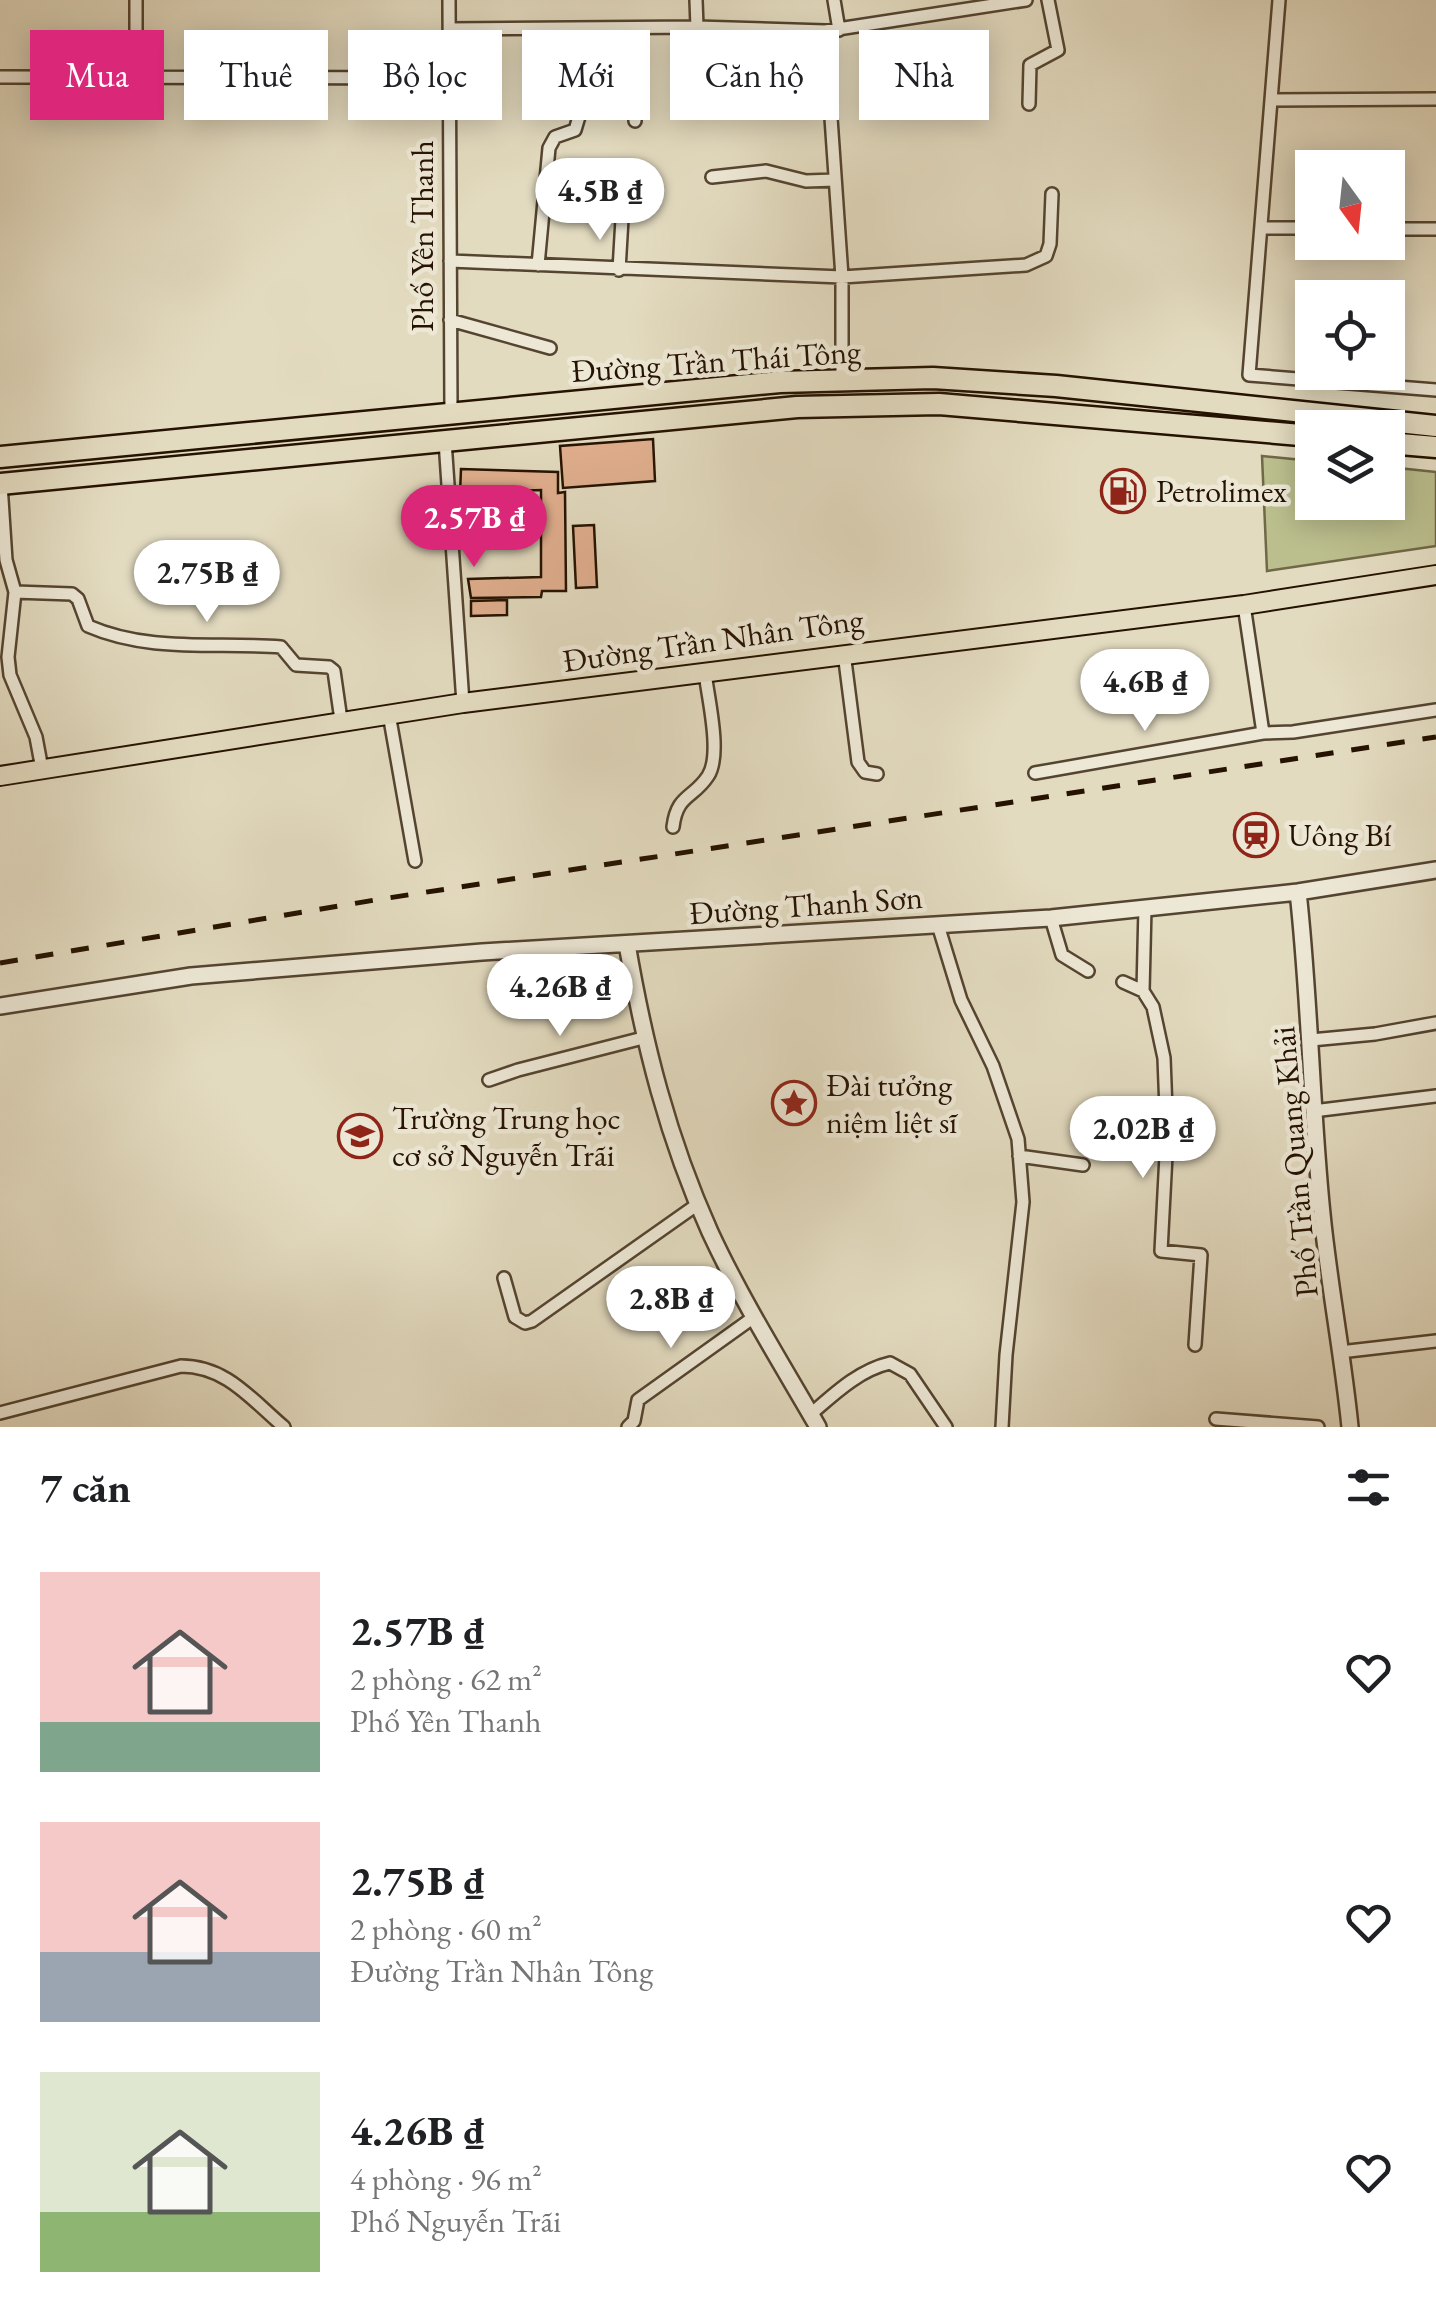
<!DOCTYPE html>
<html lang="vi">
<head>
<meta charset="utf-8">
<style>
  :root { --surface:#fff; --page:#f2f2f2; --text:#202124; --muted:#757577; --accent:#db2777 }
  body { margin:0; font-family:"EB Garamond",serif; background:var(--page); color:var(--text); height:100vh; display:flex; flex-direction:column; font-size:38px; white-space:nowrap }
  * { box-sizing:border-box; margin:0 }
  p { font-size:32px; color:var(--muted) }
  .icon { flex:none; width:55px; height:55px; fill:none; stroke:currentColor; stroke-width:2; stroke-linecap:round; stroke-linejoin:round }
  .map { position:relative; height:1427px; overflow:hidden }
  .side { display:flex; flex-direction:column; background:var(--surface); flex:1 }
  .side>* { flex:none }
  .guide { position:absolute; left:30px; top:30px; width:1378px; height:90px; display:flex; gap:20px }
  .needle { width:65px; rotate:165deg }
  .buttons { position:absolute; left:1295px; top:150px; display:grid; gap:20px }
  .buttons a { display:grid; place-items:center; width:110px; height:110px; border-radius:0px; background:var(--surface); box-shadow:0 5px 25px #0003; font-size:50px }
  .price { position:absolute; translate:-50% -85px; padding:0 22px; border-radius:35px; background:#fff; color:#222; font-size:32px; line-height:65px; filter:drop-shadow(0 2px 5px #0008) }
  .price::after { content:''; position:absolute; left:50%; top:60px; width:30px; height:22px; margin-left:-15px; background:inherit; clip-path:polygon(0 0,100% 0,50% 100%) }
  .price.active { background:var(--accent); color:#fff }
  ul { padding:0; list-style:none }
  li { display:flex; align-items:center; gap:30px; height:250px; padding:0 40px }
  li span { display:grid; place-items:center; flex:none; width:280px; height:200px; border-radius:0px; color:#555 }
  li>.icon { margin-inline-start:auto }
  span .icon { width:120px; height:120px; fill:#fffc; stroke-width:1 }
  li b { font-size:42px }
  h2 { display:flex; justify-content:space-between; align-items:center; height:120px; padding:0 40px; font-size:42px }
  .chip { padding:0 35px; border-radius:0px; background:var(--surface); box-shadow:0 5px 25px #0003; font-size:35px; line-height:90px }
  .chip.active { background:var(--accent); color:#fff }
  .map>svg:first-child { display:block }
  .green { fill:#bbbe8d; stroke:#706846; stroke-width:2.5 }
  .building { fill:#e1af8f; stroke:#251200; stroke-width:2.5 }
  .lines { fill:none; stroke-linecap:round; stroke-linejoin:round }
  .minor-casing { stroke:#544430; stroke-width:16 }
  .tertiary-casing { stroke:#544430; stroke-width:20 }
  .primary-casing { stroke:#251200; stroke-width:22 }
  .trunk-casing { stroke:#251200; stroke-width:25 }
  .minor { stroke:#ede8d6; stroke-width:11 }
  .tertiary { stroke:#ede8d6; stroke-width:15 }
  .primary { stroke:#e3dbc0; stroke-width:18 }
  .trunk { stroke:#e3dbc0; stroke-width:20 }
  .rail { stroke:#251200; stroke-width:5; stroke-dasharray:18 18; stroke-linecap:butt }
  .labels { text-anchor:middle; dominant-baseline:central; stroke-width:9; stroke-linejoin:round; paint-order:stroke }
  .street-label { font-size:32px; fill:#251200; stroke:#ede8d6 }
  .poi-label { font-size:32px; fill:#251200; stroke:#ede8d6; text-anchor:start }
</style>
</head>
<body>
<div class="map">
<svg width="1436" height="1427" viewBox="0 0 1436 1427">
  <rect width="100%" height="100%" fill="#e3dbc0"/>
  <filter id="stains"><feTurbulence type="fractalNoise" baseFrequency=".002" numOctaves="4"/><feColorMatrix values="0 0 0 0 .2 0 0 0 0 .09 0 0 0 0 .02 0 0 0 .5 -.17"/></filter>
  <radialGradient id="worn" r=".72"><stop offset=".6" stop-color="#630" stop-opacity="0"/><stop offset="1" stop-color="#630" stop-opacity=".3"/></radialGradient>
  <path class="green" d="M 1262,456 L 1312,461 L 1312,502 L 1388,502 L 1388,467 L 1436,472 L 1436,546 L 1267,571 Z"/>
  <path class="building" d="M 653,439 L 655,481 L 563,488 L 560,446 Z
    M 461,469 L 558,472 L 558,493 L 565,492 L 566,591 L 542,591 L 541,597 L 471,598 L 468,579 L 541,577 L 541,490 L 460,493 Z
    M 594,525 L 597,587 L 576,588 L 573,526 Z
    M 507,600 L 507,615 L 471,616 L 471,601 Z"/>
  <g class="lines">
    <defs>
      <path id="minor" d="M 449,0 L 451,412
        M 696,0 L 697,27
        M 834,0 L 839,30
        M 1279,0 L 1249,375 L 1436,390
        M 449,29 L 697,27 L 825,31 L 1026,0
        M 825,31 L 842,277 L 842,380
        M 0,77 L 449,78
        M 136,77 L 136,0
        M 1271,100 L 1436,99
        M 1029,104 L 1030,65 L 1058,50 L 1048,0
        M 635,121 L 637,28
        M 712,177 L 766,171 L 806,181 L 835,180
        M 1261,228 L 1312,228
        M 1388,229 L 1436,229
        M 450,261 L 842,277 L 1026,265 L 1046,256 L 1050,244 L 1052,194
        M 538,265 L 549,148 L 555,137 L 575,130 L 584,100 L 597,73 L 599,29
        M 619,270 L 622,219
        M 450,320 L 550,348
        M 445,441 L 463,703
        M 1,484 L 6,560 L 15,592 L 8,657 L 10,675 L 36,737 L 42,769
        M 15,592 L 72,594 L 78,599 L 88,626 C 150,653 216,642 281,647 L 296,665 L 329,667 L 334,671 L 341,720
        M 1244,605 L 1263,733 L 1293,732 L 1436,710
        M 844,653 L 858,762 L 865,772 L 877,774
        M 389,714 L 415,861
        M 1035,773 L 1263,733
        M 673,827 C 677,794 693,799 708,776 C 722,755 708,698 705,673
        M 1051,918 L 1062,955 L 1088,971
        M 938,925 L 961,1000 L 993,1066 L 1018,1139 L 1023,1202 L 1006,1355 L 1002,1427
        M 1123,982 L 1143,991 L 1153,1007 L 1164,1058 L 1167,1136 L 1161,1251 L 1201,1255 L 1195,1345
        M 1143,991 L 1145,907
        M 1311,1040 L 1375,1034 L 1436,1023
        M 489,1080 L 518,1070 L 643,1038
        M 1313,1111 L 1436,1096
        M 1019,1156 L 1083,1165
        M 504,1278 L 515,1317 L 525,1323 L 532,1321 L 698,1204
        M 1340,1352 L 1436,1341
        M 0,1413 L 181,1366 C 226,1366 251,1399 284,1427
        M 811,1414 C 834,1394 859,1370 890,1363 L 910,1374 L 946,1427
        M 1216,1419 L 1318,1427
        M 628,1427 L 634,1421 L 638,1400 L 754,1317"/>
      <path id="tertiary" d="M 1298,892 C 1310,999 1311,1106 1322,1214 C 1329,1285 1343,1356 1350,1427
        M 627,944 C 644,1044 668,1139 710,1232 C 741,1299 781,1363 818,1427
        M 0,1006 L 191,976 L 482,952 L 1051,918 L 1298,892 L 1436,870"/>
      <path id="primary" d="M 0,776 L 463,703 L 1244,605 L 1436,575"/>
      <path id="trunk" d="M 1388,443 L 1436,447
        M 0,457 L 780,382 L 933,378 L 1056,386 L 1436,426
        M 0,484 L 797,407 L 939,404 L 1312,436"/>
    </defs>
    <use href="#minor" class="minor-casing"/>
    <use href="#tertiary" class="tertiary-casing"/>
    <use href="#primary" class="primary-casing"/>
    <use href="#trunk" class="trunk-casing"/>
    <use href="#minor" class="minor"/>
    <use href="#tertiary" class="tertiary"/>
    <use href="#primary" class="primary"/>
    <use href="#trunk" class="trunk"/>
    <path class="rail" d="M 0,963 L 375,900 L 1436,737"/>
  </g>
  <defs>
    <symbol id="fuel-ring" viewBox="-11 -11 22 22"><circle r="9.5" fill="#ede8d6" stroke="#8f2418" stroke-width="1.5"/><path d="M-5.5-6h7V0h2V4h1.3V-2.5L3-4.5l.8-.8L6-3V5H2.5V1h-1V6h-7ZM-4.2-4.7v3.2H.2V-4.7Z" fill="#8f2418"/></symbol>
    <symbol id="station-ring" viewBox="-11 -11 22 22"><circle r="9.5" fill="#ede8d6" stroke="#8f2418" stroke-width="1.5"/><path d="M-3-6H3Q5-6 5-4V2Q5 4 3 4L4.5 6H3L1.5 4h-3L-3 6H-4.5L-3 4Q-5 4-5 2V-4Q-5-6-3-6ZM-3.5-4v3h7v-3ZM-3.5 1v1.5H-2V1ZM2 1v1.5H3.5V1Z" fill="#8f2418"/></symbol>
    <symbol id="sight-ring" viewBox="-11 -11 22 22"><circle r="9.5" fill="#ede8d6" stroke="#8f2418" stroke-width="1.5"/><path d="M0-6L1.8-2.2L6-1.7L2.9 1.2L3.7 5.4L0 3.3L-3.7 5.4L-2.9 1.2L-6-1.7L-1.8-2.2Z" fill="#8f2418"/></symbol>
    <symbol id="school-ring" viewBox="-11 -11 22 22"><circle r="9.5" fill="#ede8d6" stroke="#8f2418" stroke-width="1.5"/><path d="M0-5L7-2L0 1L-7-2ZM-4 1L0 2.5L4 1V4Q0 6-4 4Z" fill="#8f2418"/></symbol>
  </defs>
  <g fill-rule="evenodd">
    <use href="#fuel-ring" x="1098" y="466" width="50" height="50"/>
    <use href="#station-ring" x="1231" y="810" width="50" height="50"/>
    <use href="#sight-ring" x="769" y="1078" width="50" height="50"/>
    <use href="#school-ring" x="335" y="1111" width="50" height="50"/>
  </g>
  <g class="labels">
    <g class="street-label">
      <text transform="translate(422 236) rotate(-90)">Phố Yên Thanh</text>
      <text transform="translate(716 361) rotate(-4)">Đường Trần Thái Tông</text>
      <text transform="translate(713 640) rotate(-8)">Đường Trần Nhân Tông</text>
      <text transform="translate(806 905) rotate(-4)">Đường Thanh Sơn</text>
      <text transform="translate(1295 1162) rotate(-95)">Phố Trần Quang Khải</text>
    </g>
    <g class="poi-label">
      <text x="1156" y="491">Petrolimex</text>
      <text x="1288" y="835">Uông Bí</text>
      <text x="826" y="1085">Đài tưởng<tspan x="826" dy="37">niệm liệt sĩ</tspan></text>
      <text x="392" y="1118">Trường Trung học<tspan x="392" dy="37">cơ sở Nguyễn Trãi</tspan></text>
    </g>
  </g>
  <rect width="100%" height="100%" filter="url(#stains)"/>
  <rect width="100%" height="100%" fill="url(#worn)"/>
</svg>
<div class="buttons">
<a><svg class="needle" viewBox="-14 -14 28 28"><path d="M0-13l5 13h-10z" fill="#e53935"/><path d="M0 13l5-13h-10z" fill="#757577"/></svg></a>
<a><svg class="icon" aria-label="locate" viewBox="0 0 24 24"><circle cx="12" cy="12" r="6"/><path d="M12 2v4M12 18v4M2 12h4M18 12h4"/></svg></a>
<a><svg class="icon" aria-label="layers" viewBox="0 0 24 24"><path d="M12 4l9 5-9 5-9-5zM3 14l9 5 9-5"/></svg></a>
</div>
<b class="price" style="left:600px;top:243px">4.5B ₫</b>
<b class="price active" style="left:474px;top:570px">2.57B ₫</b>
<b class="price" style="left:207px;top:625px">2.75B ₫</b>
<b class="price" style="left:1145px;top:734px">4.6B ₫</b>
<b class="price" style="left:560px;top:1039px">4.26B ₫</b>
<b class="price" style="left:1143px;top:1181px">2.02B ₫</b>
<b class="price" style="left:671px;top:1351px">2.8B ₫</b>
<div class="guide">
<a class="chip active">Mua</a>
<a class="chip">Thuê</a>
<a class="chip">Bộ lọc</a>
<a class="chip">Mới</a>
<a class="chip">Căn hộ</a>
<a class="chip">Nhà</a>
</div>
</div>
<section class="side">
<h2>7 căn<svg class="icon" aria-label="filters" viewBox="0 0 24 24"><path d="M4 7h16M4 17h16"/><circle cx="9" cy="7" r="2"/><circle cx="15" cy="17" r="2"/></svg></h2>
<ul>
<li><span style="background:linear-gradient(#f6c9c9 75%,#7fa58c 0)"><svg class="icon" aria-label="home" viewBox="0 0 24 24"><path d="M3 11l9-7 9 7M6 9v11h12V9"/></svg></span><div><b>2.57B ₫</b><p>2 phòng · 62 m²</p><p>Phố Yên Thanh</p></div><svg class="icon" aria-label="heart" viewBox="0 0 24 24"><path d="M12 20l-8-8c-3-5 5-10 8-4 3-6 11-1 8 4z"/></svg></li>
<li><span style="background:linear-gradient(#f6c9c9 65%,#9aa5b1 0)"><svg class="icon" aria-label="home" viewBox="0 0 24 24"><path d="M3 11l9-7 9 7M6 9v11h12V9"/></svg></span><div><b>2.75B ₫</b><p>2 phòng · 60 m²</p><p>Đường Trần Nhân Tông</p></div><svg class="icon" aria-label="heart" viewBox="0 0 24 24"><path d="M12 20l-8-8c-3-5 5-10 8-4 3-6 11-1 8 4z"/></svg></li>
<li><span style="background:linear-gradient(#dfe7d0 70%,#8fb573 0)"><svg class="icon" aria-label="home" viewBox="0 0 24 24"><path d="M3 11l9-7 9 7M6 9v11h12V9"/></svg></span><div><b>4.26B ₫</b><p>4 phòng · 96 m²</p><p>Phố Nguyễn Trãi</p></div><svg class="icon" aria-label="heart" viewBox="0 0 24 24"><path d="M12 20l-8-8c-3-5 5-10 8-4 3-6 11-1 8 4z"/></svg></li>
</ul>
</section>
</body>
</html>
